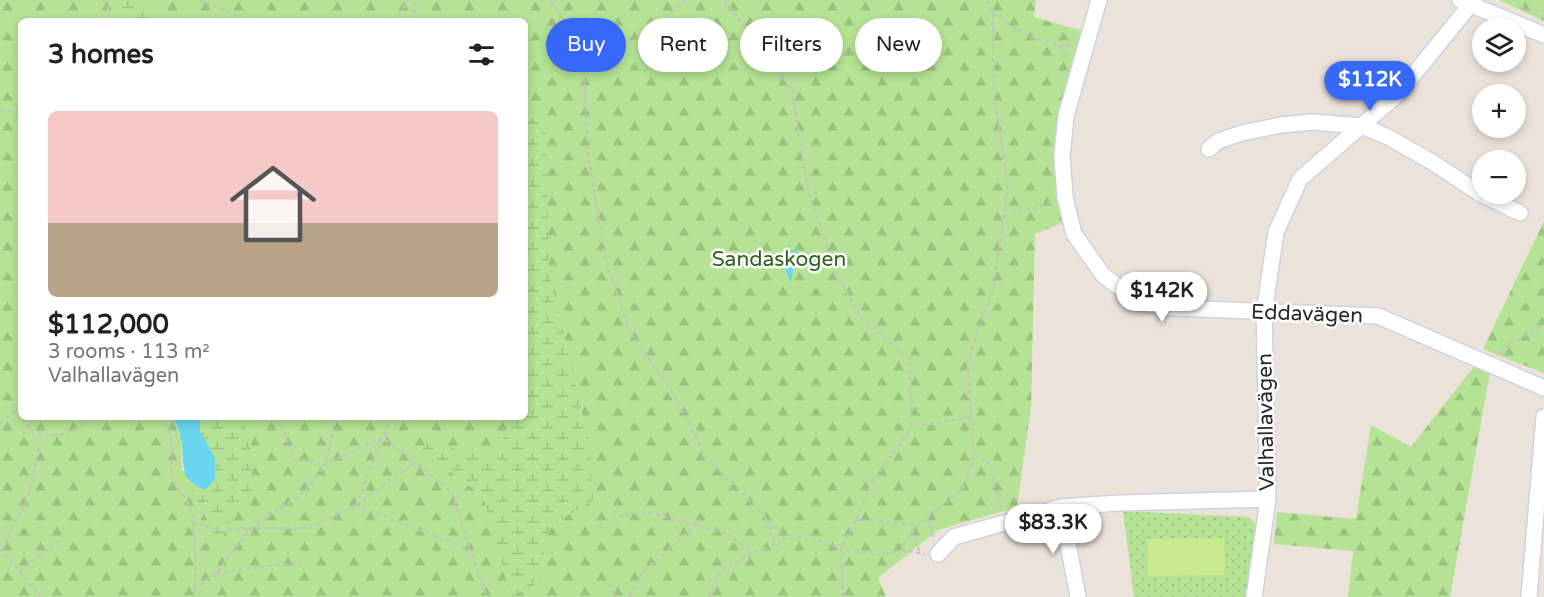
<!DOCTYPE html>
<html lang="en">
<head>
<meta charset="utf-8">
<style>
  :root { --surface:#fff; --page:#f6f6f6; --text:#202124; --muted:#757577; --accent:#3669fa }
  body { margin:0; font-family:"Varela Round",sans-serif; background:var(--page); color:var(--text); height:100vh; display:flex; flex-direction:column; font-size:22px; white-space:nowrap }
  * { box-sizing:border-box; margin:0 }
  p { font-size:20px; color:var(--muted) }
  .icon { flex:none; width:33px; height:33px; fill:none; stroke:currentColor; stroke-width:2; stroke-linecap:round; stroke-linejoin:round }
  .map { position:relative; flex:1; overflow:hidden }
  .panel { position:absolute; left:18px; top:18px; width:510px; height:402px; display:flex; flex-direction:column; background:var(--surface); border-radius:9px; box-shadow:0 3px 9px #0003 }
  .panel>* { flex:none }
  .hud { position:absolute; left:546px; top:18px; width:570px; height:54px; display:flex; gap:12px }
  .buttons { position:absolute; left:1472px; top:18px; display:grid; gap:12px }
  .buttons a { display:grid; place-items:center; width:54px; height:54px; border-radius:50%; background:var(--surface); box-shadow:0 3px 9px #0003; font-size:30px }
  .price { position:absolute; translate:-50% -51px; padding:0 14px; border-radius:21px; background:#fff; color:#222; font-size:20px; line-height:39px; filter:drop-shadow(0 2px 3px #0008) }
  .price::after { content:''; position:absolute; left:50%; top:36px; width:18px; height:14px; margin-left:-9px; background:inherit; clip-path:polygon(0 0,100% 0,50% 100%) }
  .price.selected { background:var(--accent); color:#fff }
  ul { padding:0; list-style:none }
  li { display:grid; align-content:center; gap:12px; height:318px; padding:0 30px }
  li span { display:grid; place-items:center; height:186px; border-radius:9px; color:#555 }
  li>.icon { margin-inline-start:auto }
  span .icon { width:108px; height:108px; fill:#fffc; stroke-width:1 }
  li b { font-size:26px }
  h2 { display:flex; justify-content:space-between; align-items:center; height:72px; padding:0 30px; font-size:26px }
  .tag { padding:0 21px; border-radius:27px; background:var(--surface); box-shadow:0 3px 9px #0003; font-size:21px; line-height:54px }
  .tag.selected { background:var(--accent); color:#fff }
  .map>svg:first-child { display:block }
  .forest { fill:url(#forest-firs); fill-rule:evenodd }
  .wetland { fill:url(#wetland-marsh) }
  .park { fill:url(#park-dots) }
  .pitch { fill:#caea90 }
  .water { fill:#6ad5ee }
  .lines { fill:none; stroke-linecap:round; stroke-linejoin:round }
  .minor-casing { stroke:#ced3e1; stroke-width:18 }
  .path { stroke:#c3c3c3; stroke-width:2; stroke-dasharray:4.5 3; stroke-linecap:butt }
  .minor { stroke:#fff; stroke-width:15 }
  .labels { text-anchor:middle; dominant-baseline:central; stroke-width:5; stroke-linejoin:round; paint-order:stroke }
  .park-label { font-size:21px; fill:#2e6419; stroke:#fff }
  .street-label { font-size:21px; fill:#282828; stroke:#fff }
</style>
</head>
<body>
<div class="map">
<svg width="1544" height="597" viewBox="0 0 1544 597">
  <defs>
    <pattern id="forest-firs" width="22" height="20" patternUnits="userSpaceOnUse" patternTransform="scale(1.5)"><rect width="22" height="20" fill="#b5e294"/><path d="M5 1l3.5 6h-7zM16 11l3.5 6h-7z" fill="#9cc280"/></pattern>
    <pattern id="wetland-marsh" width="20" height="14" patternUnits="userSpaceOnUse" patternTransform="scale(1.5)"><rect width="20" height="14" fill="#b5e294"/><path d="M1 5h8M5 5V1M11 12h8M15 12V8" fill="none" stroke="#9cc280"/></pattern>
    <pattern id="park-dots" width="8" height="8" patternUnits="userSpaceOnUse" patternTransform="scale(1.5)"><rect width="8" height="8" fill="#b5e294"/><path d="M2 2h.1M6 6h.1" fill="none" stroke="#9cc280" stroke-width="1.8" stroke-linecap="round"/></pattern>
  </defs>
  <rect width="100%" height="100%" fill="#ebe2d9"/>
  <path class="forest" d="M 0,0 L 1036,0 L 1034,17 L 1083,31 L 1059,115 L 1064,222 L 1035,234 L 1031,407 L 1017,507 L 938,530 L 878,578 L 886,597 L 0,597 ZM 21,21 L 525,21 L 525,417 L 200,417 L 205,490 L 182,470 L 181,439 L 173,417 L 21,417 Z
    M 1499,0 L 1544,0 L 1544,21 Z
    M 1544,221 L 1544,373 L 1483,349 Z
    M 1475,365 L 1490,372 L 1450,597 L 1348,597 L 1353,551 L 1274,544 L 1277,512 L 1356,519 L 1371,425 L 1411,447 Z"/>
  <path class="wetland" d="M 120,0 L 147,0 L 153,21 L 128,21 Z
    M 545,113 L 549,272 L 591,450 L 593,500 L 549,527 L 539,582 L 511,597 L 483,496 L 421,451 L 427,442 L 492,457 L 514,417 L 525,417 L 525,241 L 531,198 L 526,121 Z
    M 200,417 L 240,417 L 251,439 L 252,491 L 234,514 L 219,544 L 182,470 L 193,485 L 215,458 L 200,431 Z"/>
  <path class="park" d="M 1123,511 L 1248,517 L 1256,524 L 1246,597 L 1134,597 Z"/>
  <path class="pitch" d="M 1224,538 L 1225,575 L 1148,576 L 1147,539 Z"/>
  <path class="water" d="M 796,249 L 791,283 L 779,255 Z
    M 173,417 L 200,417 L 200,431 L 215,458 L 215,479 L 206,490 C 176,479 186,464 181,440 C 180,432 176,424 173,417 Z"/>
  <g class="lines">
    <defs>
      <path id="minor" d="M 1099,0 L 1066,116 L 1062,156 L 1065,197 L 1074,234 L 1103,275 L 1140,303 L 1174,308 L 1378,316 L 1544,388
        M 1460,0 L 1544,35
        M 1209,149 L 1218,141 L 1242,133 L 1281,125 L 1312,122 L 1362,126 L 1388,137 L 1432,162 L 1479,193 L 1520,213
        M 1061,507 L 1078,597
        M 938,554 L 954,537 L 1061,507 L 1118,503 L 1268,499
        M 1254,597 L 1268,499 L 1264,313 L 1276,232 L 1300,179 L 1398,94 L 1474,0
        M 1529,597 L 1544,417"/>
    </defs>
    <use href="#minor" class="minor-casing"/>
    <path class="path" d="M 103,0 L 107,7 L 111,21
      M 199,0 L 250,21
      M 551,0 L 583,53
      M 685,0 L 638,40 L 583,53 L 588,153 L 605,257 L 630,332 L 674,395 L 707,459 L 740,490 L 785,539
      M 724,0 L 792,90 L 808,191 L 835,270 L 860,317 L 910,359 L 912,427 L 972,417
      M 1521,9 L 1528,7 L 1544,12
      M 993,13 L 1026,35 L 1059,46 L 1067,56
      M 394,21 L 408,0
      M 415,21 L 416,0
      M 1059,46 L 1071,46
      M 0,110 L 21,112
      M 1004,217 L 1051,202
      M 1500,354 L 1503,348 L 1544,325
      M 24,417 L 32,432 C 54,441 77,431 94,417
      M 161,417 C 176,432 169,457 172,476 C 174,486 184,494 189,504 C 197,523 196,576 194,597
      M 278,417 L 294,459 L 326,464 L 382,438 L 416,462
      M 0,423 L 21,408
      M 974,455 L 989,463 L 1001,508
      M 357,504 L 416,462 L 452,493 L 470,550
      M 356,505 L 391,417
      M 765,518 L 775,546
      M 928,518 L 934,538
      M 856,520 L 918,525
      M 192,521 L 222,531 L 251,528 L 304,492 L 326,464 L 335,417
      M 599,527 L 623,515 L 650,513 L 726,533 L 753,552
      M 913,533 L 920,553
      M 0,548 L 41,597
      M 2,550 L 30,492 L 41,436
      M 901,550 L 925,554
      M 20,571 L 64,536
      M 216,573 L 300,562
      M 608,584 L 617,597
      M 194,590 L 216,573 L 251,528 L 310,528 L 356,505 L 470,550 L 487,597
      M 629,597 L 642,573 L 697,524
      M 709,597 L 720,572 L 753,552 L 775,546 L 785,539 L 813,538 L 841,549 L 881,555 L 901,550 L 918,525 L 963,488 L 974,455 L 967,363 L 994,285 L 1008,187 L 994,95 L 993,13 L 986,0
      M 843,597 L 841,549 L 856,520 L 871,484 L 911,428"/>
    <use href="#minor" class="minor"/>
  </g>
  <g class="labels">
    <g class="park-label">
      <text x="779" y="259">Sandaskogen</text>
    </g>
    <g class="street-label">
      <text transform="translate(1307 314) rotate(2)">Eddavägen</text>
      <text transform="translate(1266 422) rotate(-91)">Valhallavägen</text>
    </g>
  </g>
</svg>
<div class="buttons">
<a><svg class="icon" aria-label="layers" viewBox="0 0 24 24"><path d="M12 4l9 5-9 5-9-5zM3 14l9 5 9-5"/></svg></a>
<a>+</a>
<a>−</a>
</div>
<b class="price selected" style="left:1370px;top:112px">$112K</b>
<b class="price" style="left:1162px;top:323px">$142K</b>
<b class="price" style="left:1053px;top:555px">$83.3K</b>
<div class="hud">
<a class="tag selected">Buy</a>
<a class="tag">Rent</a>
<a class="tag">Filters</a>
<a class="tag">New</a>
</div>
<section class="panel">
<h2>3 homes<svg class="icon" aria-label="filters" viewBox="0 0 24 24"><path d="M4 7h16M4 17h16"/><circle cx="9" cy="7" r="2"/><circle cx="15" cy="17" r="2"/></svg></h2>
<ul>
<li><span style="background:linear-gradient(#f6c9c9 60%,#b9a48a 0)"><svg class="icon" aria-label="home" viewBox="0 0 24 24"><path d="M3 11l9-7 9 7M6 9v11h12V9"/></svg></span><div><b>$112,000</b><p>3 rooms · 113 m²</p><p>Valhallavägen</p></div></li>
</ul>
</section>
</div>
</body>
</html>
